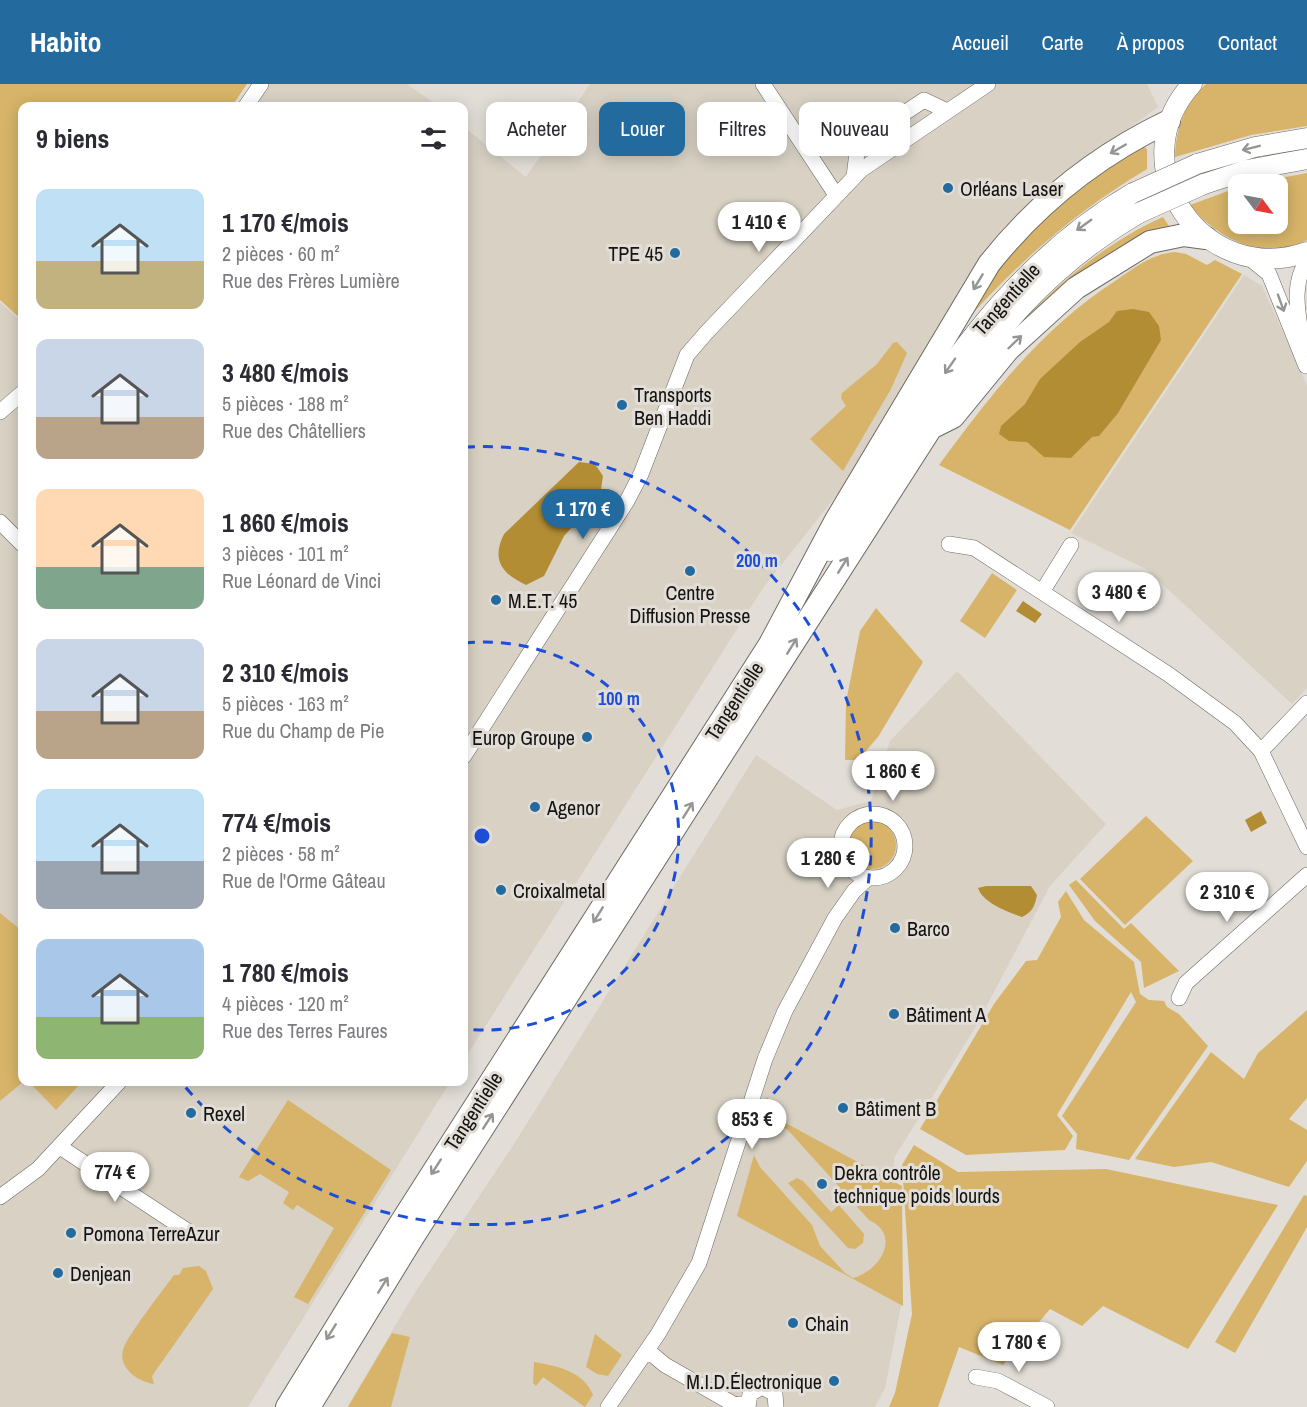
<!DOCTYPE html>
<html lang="fr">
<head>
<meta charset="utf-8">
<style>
  :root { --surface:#fff; --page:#f2f2f3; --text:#2b2b33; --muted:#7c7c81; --accent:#236a9e }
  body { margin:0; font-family:"Archivo Narrow",sans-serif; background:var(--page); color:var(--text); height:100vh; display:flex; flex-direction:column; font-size:22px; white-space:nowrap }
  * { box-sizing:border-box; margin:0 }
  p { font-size:20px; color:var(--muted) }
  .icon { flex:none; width:33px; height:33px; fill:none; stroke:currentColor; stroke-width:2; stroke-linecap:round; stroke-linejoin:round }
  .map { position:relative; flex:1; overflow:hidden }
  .panel { position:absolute; left:18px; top:18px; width:450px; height:984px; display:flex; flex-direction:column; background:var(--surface); border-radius:12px; box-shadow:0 3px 15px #0003 }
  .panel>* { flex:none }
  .hud { position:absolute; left:486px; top:18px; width:570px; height:54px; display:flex; gap:12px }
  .needle { width:39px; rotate:122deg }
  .fabs { position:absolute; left:1228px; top:90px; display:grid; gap:12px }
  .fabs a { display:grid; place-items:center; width:60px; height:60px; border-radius:12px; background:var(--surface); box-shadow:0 3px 15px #0003; font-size:30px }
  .price { position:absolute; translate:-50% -51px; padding:0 14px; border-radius:21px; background:#fff; color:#222; font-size:20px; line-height:39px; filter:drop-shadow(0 2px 3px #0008) }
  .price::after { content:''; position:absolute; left:50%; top:36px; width:18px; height:14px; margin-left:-9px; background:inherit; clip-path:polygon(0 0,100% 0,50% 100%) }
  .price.selected { background:var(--accent); color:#fff }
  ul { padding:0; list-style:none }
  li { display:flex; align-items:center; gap:18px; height:150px; padding:0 18px }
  li span { display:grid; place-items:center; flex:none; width:168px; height:120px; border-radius:12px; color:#555 }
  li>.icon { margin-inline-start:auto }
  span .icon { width:72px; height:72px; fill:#fffc; stroke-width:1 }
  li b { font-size:26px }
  h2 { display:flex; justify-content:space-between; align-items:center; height:72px; padding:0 18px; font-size:26px }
  .chip { padding:0 21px; border-radius:12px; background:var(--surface); box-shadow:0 3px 15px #0003; font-size:21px; line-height:54px }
  .chip.selected { background:var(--accent); color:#fff }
  header { display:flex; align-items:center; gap:36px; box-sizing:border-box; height:84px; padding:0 30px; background:var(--accent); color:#fff }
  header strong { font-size:28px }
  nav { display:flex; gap:33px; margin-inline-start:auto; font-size:21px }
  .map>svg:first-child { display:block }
  .built { fill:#d8d1c4 }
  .green { fill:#d7b469 }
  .water { fill:#b38d33 }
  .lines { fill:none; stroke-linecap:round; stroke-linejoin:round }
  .minor-casing { stroke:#6d6a63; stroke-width:16 }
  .major-casing { stroke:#6d6a63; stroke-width:21 }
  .highway-casing { stroke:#6d6a63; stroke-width:24 }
  .minor { stroke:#fff; stroke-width:15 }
  .major { stroke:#fff; stroke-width:20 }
  .highway { stroke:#fff; stroke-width:22 }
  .major-bridge-casing { stroke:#6d6a63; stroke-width:21; stroke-linecap:butt }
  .major-bridge { stroke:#fff; stroke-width:20 }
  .oneway { stroke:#959594 }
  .ring { fill:none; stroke:#1d4ed8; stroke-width:3; stroke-dasharray:10 8 }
  .poi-dot { fill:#236a9e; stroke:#e2ded7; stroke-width:2 }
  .labels { text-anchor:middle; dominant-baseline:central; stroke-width:6; stroke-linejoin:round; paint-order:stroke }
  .poi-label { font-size:20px; fill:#141311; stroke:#e2ded7; text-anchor:start }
  .street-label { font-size:20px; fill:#141311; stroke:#e2ded7 }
  .centre { fill:#1d4ed8; stroke:#e2ded7; stroke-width:3 }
  .ring-label { font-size:18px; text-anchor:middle; font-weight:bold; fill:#1d4ed8; stroke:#e2ded7; stroke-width:6; stroke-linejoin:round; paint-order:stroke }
</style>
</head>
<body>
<header>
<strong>Habito</strong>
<nav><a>Accueil</a><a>Carte</a><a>À propos</a><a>Contact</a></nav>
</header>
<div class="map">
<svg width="1307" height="1323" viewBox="0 0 1307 1323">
  <rect width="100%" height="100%" fill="#e2ded7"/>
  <path class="built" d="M 269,0 L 407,0 L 438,22 L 254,22 Z
    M 590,0 L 1147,0 L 1158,23 L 1049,103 L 866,374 L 763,504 L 464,976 L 464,43 L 526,93 Z
    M 1244,191 L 1262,202 L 1307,301 L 1307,604 L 1292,620 L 1146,485 L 1071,449 Z
    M 0,218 L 22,238 L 22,998 L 450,998 L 248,1323 L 0,1323 Z
    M 957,587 L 1106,740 L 1050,802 L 975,944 L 894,1074 L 901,1222 L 885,1304 L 875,1323 L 347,1323 L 414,1210 L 514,1060 L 756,671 L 837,726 L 871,717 L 890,657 Z"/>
  <path class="green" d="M 0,0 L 247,0 L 232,22 L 22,22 L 22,236 L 0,216 Z
    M 1206,0 L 1307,0 L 1307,42 L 1251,51 L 1175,73 C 1176,45 1184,19 1206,0 Z
    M 1142,61 L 1147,65 L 1147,85 C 1078,126 1019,177 966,237 L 970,220 L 1057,114 Z
    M 1307,89 L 1307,156 C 1263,177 1218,156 1190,121 L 1239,103 L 1239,140 L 1278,140 L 1278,100 L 1248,100 Z
    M 1163,133 L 1171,145 L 1015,246 C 1056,200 1107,158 1163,133 Z
    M 1175,168 L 1186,170 L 1207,181 L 1215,176 L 1242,190 L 1070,446 L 939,381 C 991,310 1043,243 1118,195 C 1137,182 1152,170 1175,168 Z
    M 897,258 L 907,269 L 891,305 L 843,387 L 810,355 L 846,322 L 841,314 L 842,309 L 877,280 L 893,259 Z
    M 992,489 L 1017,506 L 985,554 L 960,537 Z
    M 876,524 L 923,578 L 878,653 L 858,676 L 845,676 L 846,618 L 860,547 Z
    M 1146,732 L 1193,777 L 1125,841 L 1080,795 Z
    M848 761a24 24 0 1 1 48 0a24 24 0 1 1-48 0Z
    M 1076,796 L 1124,845 L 1131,839 L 1179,887 L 1144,904 L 1141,878 L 1095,837 L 1069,801 Z
    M 1066,807 L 1084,836 L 1134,878 L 1140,910 L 1149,916 L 1164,917 L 1167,923 L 1179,930 L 1208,962 L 1129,1076 L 1076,1065 L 1077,1050 L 1062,1032 L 1136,918 L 1131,908 L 1057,1031 L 1073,1052 L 1065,1066 L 966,1071 L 920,1045 L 994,920 L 1026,877 L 1037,876 L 1061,833 L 1058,818 Z
    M 0,829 L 22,847 L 23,998 L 0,1017 Z
    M 1307,926 L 1307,1014 L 1289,1035 L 1307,1046 L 1307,1077 L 1289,1103 L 1211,1078 L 1174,1083 L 1135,1075 L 1211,968 L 1244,995 L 1258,969 Z
    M 29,998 L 82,998 L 56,1026 Z
    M 288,1016 L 391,1086 L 308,1220 L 294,1213 L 334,1144 L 297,1121 L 293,1126 L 283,1119 L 289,1108 L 260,1090 L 248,1097 L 239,1093 Z
    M 769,1030 L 902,1102 L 903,1222 L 737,1132 L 754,1071 L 760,1083 L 812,1141 L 820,1162 L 845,1189 L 853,1194 C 880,1187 902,1151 869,1136 L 787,1045 L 766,1040 Z
    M 914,1061 L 958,1088 L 1106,1085 L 1278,1121 L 1188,1265 L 1103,1222 L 1082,1242 L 1050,1225 L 1003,1281 L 959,1263 L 938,1323 L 889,1323 L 895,1309 L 912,1230 L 902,1081 Z
    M 797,1094 L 803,1097 L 831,1128 L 839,1121 L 864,1150 L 863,1159 L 855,1165 L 848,1164 L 788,1099 Z
    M 1304,1111 L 1307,1112 L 1307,1143 L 1235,1269 L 1215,1258 Z
    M 199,1182 L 206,1187 L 213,1205 L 152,1292 L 154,1300 C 138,1298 118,1284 123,1266 C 126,1253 164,1205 174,1191 L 179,1191 L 183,1184 Z
    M 392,1249 L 410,1253 L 391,1323 L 348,1323 Z
    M 595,1250 L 622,1271 L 608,1292 L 597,1290 L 586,1283 Z
    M 534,1278 C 556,1282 584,1287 593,1311 L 585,1323 L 543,1293 L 536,1302 L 533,1299 Z"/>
  <path class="water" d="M 1133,225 L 1149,228 L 1159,242 L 1161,256 L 1118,329 L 1099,352 L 1092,353 L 1071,374 L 1044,373 L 1027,358 L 1009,357 L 999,350 L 1001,342 L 1025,320 L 1040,295 L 1080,258 L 1109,238 L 1117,227 Z
    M 579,378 L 595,380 L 603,392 L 600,412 L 564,452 L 544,492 L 526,501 C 502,490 491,476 504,450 Z
    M 1023,517 L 1042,530 L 1035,539 L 1016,527 Z
    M 1261,727 L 1267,739 L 1251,748 L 1245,736 Z
    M 986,802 L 1031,802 L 1037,811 C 1035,821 1033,828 1022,833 C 1008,828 983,819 978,804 Z"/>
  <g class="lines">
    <defs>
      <path id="minor" d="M 763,0 L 836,111
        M 246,22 L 261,0
        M 854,93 L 858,60 L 924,16 L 947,27
        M 1248,173 L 1269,190 L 1306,282
        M 1303,262 C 1299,233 1290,202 1307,177
        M 0,328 L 22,309
        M 0,438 L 22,460
        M 949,460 L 974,464 L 1168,590 L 1235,639 L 1261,667 L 1307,763
        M 1042,508 L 1071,461
        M 1261,667 L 1307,619
        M 464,672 L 627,417 L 641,390 L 687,271 L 706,249 L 861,86 L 988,0
        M841 762a32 32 0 1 1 64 0a32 32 0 1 1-64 0Z
        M 1179,914 L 1186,899 L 1307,791
        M 60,1063 L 189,1148
        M 0,1113 L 38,1085 L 119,998
        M 647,1266 L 665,1281 L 735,1321 L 747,1319
        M 976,1293 L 998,1297 L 1047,1323
        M 608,1323 L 658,1250 L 699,1179 L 765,975 L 785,927 L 835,834 L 854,807 L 868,794
        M 748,1323 L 750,1310 L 762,1303 L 775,1310 L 776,1323"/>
      <path id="major" d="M 1192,0 C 1118,81 1204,205 1307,168
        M 1197,80 L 1255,63 L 1307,54
        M 1204,100 L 1247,86 L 1307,75
        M 931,344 C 989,253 1045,184 1139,129
        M 830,467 C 917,332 989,193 1133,109"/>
      <path id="highway" d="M 287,1323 L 398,1143 L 770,560 L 836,436 L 989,180 C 1038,118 1098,71 1169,37
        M 309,1323 L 413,1153 L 931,344 L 953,333 L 1008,266 L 1076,204 L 1150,158 L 1184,151 L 1206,154"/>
    </defs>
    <use href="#minor" class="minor-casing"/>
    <use href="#major" class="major-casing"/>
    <use href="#highway" class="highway-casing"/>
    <use href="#minor" class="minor"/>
    <use href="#major" class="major"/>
    <use href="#highway" class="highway"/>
    <defs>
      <path id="major-bridge" d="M 1133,109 L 1197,80
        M 1139,129 L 1204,100"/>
    </defs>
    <use href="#major-bridge" class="major-bridge-casing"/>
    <use href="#major-bridge" class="major-bridge"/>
  </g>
  <defs><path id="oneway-shaft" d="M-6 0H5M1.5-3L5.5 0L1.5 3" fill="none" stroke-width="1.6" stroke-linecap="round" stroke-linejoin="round" transform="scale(1.5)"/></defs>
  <g class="oneway">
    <use href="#oneway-shaft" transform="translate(1251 64) rotate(166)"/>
    <use href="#oneway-shaft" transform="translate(1118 65) rotate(150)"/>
    <use href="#oneway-shaft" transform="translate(1084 141) rotate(144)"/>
    <use href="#oneway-shaft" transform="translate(978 198) rotate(121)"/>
    <use href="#oneway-shaft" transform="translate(1281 219) rotate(70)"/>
    <use href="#oneway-shaft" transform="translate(1015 258) rotate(-44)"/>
    <use href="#oneway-shaft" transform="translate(950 282) rotate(125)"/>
    <use href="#oneway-shaft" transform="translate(843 481) rotate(-58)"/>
    <use href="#oneway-shaft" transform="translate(792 562) rotate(-58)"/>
    <use href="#oneway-shaft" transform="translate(688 726) rotate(-58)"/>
    <use href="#oneway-shaft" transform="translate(598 831) rotate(122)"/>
    <use href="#oneway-shaft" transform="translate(488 1037) rotate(-57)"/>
    <use href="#oneway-shaft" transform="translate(436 1083) rotate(123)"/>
    <use href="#oneway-shaft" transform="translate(383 1201) rotate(-58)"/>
    <use href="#oneway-shaft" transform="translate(331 1248) rotate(122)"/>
  </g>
  <g class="ring">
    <path d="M465 559A194 194 0 1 1 465 945"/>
    <path d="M465 363A389 389 0 1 1 182 999"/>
  </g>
  <g class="poi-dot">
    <circle cx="948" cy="104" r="6"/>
    <circle cx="675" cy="169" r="6"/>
    <circle cx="622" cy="321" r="6"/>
    <circle cx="690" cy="487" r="6"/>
    <circle cx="496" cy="516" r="6"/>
    <circle cx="587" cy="653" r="6"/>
    <circle cx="535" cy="723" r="6"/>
    <circle cx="501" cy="806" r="6"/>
    <circle cx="895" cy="844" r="6"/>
    <circle cx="894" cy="930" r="6"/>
    <circle cx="843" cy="1024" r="6"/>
    <circle cx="191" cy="1029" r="6"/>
    <circle cx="822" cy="1100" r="6"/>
    <circle cx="71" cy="1149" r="6"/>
    <circle cx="58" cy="1189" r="6"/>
    <circle cx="793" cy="1239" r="6"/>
    <circle cx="834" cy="1297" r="6"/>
  </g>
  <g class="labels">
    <g class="poi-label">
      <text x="960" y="104">Orléans Laser</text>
      <text x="663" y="169" text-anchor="end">TPE 45</text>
      <text x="634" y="310">Transports<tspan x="634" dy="23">Ben Haddi</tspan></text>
      <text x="690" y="508" text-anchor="middle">Centre<tspan x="690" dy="23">Diffusion Presse</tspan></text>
      <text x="508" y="516">M.E.T. 45</text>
      <text x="575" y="653" text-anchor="end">Europ Groupe</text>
      <text x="547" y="723">Agenor</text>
      <text x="513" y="806">Croixalmetal</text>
      <text x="907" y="844">Barco</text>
      <text x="906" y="930">Bâtiment A</text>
      <text x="855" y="1024">Bâtiment B</text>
      <text x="203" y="1029">Rexel</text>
      <text x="834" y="1088">Dekra contrôle<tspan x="834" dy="23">technique poids lourds</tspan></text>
      <text x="83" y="1149">Pomona TerreAzur</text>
      <text x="70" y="1189">Denjean</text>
      <text x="805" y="1239">Chain</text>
      <text x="822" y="1297" text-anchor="end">M.I.D.Électronique</text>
    </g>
    <g class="street-label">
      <text transform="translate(1006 215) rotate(-48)">Tangentielle</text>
      <text transform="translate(734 617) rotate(-57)">Tangentielle</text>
      <text transform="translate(473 1027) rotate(-57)">Tangentielle</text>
    </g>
  </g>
  <circle cx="482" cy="752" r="9" class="centre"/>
  <g class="ring-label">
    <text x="757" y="483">200 m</text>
    <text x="619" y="621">100 m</text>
  </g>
</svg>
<div class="fabs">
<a><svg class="needle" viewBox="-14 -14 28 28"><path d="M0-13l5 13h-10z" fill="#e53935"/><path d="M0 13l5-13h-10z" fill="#7c7c81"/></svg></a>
</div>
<b class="price" style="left:759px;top:169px">1 410 €</b>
<b class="price selected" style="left:583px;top:456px">1 170 €</b>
<b class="price" style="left:1119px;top:539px">3 480 €</b>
<b class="price" style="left:893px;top:718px">1 860 €</b>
<b class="price" style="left:828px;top:805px">1 280 €</b>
<b class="price" style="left:1227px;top:839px">2 310 €</b>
<b class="price" style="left:752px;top:1066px">853 €</b>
<b class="price" style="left:115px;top:1119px">774 €</b>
<b class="price" style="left:1019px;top:1289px">1 780 €</b>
<div class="hud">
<a class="chip">Acheter</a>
<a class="chip selected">Louer</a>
<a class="chip">Filtres</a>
<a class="chip">Nouveau</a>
</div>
<section class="panel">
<h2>9 biens<svg class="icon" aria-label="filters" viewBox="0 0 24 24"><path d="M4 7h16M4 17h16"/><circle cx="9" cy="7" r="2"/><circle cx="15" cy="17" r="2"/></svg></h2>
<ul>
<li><span style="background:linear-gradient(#bfe0f5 60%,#c2b280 0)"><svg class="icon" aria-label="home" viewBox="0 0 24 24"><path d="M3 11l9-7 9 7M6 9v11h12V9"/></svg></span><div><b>1 170 €/mois</b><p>2 pièces · 60 m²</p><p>Rue des Frères Lumière</p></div></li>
<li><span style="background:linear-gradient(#c9d6e8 65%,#b9a48a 0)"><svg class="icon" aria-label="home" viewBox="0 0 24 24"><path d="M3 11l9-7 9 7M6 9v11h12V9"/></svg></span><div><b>3 480 €/mois</b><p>5 pièces · 188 m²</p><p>Rue des Châtelliers</p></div></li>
<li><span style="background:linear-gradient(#ffd9b3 65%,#7fa58c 0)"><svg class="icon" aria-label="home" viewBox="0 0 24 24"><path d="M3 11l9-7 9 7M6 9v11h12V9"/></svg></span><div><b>1 860 €/mois</b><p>3 pièces · 101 m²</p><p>Rue Léonard de Vinci</p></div></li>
<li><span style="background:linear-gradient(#c9d6e8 60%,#b9a48a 0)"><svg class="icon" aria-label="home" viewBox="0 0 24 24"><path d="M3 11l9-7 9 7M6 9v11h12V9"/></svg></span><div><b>2 310 €/mois</b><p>5 pièces · 163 m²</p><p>Rue du Champ de Pie</p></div></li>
<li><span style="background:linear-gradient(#bfe0f5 60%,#9aa5b1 0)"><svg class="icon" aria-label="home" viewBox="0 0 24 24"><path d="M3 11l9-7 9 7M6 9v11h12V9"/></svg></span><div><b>774 €/mois</b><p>2 pièces · 58 m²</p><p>Rue de l'Orme Gâteau</p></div></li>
<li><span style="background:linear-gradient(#a9c7e8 65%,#8fb573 0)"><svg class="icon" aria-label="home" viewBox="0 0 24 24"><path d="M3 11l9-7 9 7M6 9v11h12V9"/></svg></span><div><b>1 780 €/mois</b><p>4 pièces · 120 m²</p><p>Rue des Terres Faures</p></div></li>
</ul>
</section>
</div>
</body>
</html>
